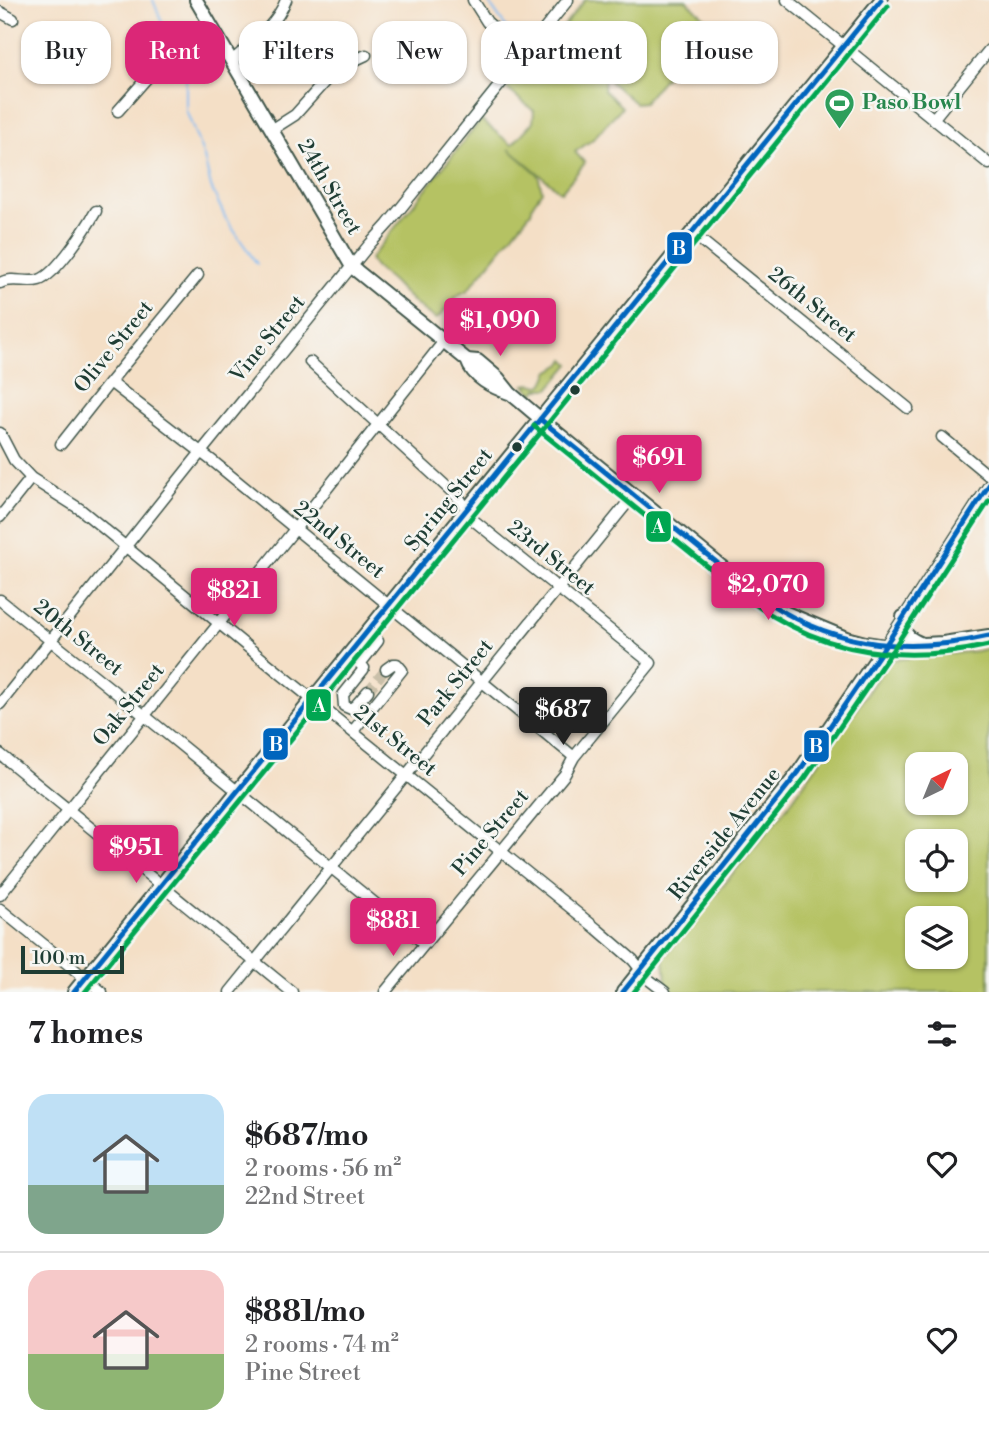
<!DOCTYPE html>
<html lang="en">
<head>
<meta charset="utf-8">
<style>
  :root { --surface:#fff; --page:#f2f2f2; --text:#202124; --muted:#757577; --line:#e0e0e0; --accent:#db2777 }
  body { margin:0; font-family:"Libre Bodoni",serif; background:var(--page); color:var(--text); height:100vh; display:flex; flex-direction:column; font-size:26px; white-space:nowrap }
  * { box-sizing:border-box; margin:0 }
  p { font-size:23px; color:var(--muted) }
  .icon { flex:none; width:38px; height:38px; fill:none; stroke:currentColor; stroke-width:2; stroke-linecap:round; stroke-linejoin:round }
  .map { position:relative; height:992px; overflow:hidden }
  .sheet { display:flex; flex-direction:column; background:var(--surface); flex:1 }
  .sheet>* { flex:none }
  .hud { position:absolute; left:21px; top:21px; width:948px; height:63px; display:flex; gap:14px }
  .needle { width:46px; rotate:43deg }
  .controls { position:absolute; left:905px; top:752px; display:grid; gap:14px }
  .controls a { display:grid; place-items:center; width:63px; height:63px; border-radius:14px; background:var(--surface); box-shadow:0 2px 5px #0004; font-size:35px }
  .scale { position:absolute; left:21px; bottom:18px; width:103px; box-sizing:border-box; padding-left:7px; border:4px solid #1f3d34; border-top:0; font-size:19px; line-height:24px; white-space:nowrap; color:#1f3d34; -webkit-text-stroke:5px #f6f6f2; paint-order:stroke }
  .price { position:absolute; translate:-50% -60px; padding:0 16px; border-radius:7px; background:var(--accent); color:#fff; font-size:23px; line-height:46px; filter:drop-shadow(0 2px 4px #0008) }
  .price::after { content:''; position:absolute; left:50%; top:42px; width:21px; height:16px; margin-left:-10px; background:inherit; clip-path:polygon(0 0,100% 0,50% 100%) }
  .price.current { background:#222; color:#fff }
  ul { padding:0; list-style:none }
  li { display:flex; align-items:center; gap:21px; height:175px; padding:0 28px }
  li+li { border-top:2px solid var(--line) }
  li span { display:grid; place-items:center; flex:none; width:196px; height:140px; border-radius:21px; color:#555 }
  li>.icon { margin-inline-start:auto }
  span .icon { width:84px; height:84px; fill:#fffc; stroke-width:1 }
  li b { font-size:30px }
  h2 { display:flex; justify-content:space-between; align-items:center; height:84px; padding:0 28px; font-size:30px }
  .chip { padding:0 24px; border-radius:21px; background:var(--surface); box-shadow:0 2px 5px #0004; font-size:24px; line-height:63px }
  .chip.current { background:var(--accent); color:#fff }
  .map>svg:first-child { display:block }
  .green { fill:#b5c264; stroke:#6a804c; stroke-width:2; fill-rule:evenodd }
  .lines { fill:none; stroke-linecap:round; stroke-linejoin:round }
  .stream { stroke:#80bcf3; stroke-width:2 }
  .minor-tunnel { stroke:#c9bfa9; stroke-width:10; stroke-dasharray:10 5; stroke-linecap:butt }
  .minor-casing { stroke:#3f554a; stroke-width:13 }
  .major-casing { stroke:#3f554a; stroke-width:16 }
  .minor { stroke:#fff; stroke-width:10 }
  .major { stroke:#fff; stroke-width:12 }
  .bus-1-casing { stroke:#f6f6f2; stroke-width:10 }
  .bus-2-casing { stroke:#f6f6f2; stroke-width:10 }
  .bus-1 { stroke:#0065bd; stroke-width:5 }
  .bus-2 { stroke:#00a651; stroke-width:5 }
  .bus-dot { fill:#1f3d34; stroke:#f6f6f2; stroke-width:2.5 }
  .labels { text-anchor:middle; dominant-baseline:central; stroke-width:5; stroke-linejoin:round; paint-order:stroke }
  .leisure-label { font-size:21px; font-weight:bold; fill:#27864d; stroke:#f6f6f2; text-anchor:start }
  .street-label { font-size:21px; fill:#1f3d34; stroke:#f6f6f2 }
  .line-badge { stroke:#f6f6f2; stroke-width:2.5 }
  .badge-label { font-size:19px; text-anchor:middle; font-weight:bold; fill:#fff }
</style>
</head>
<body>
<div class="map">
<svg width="989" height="992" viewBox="0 0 989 992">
  <rect width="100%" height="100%" fill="#f6f6f2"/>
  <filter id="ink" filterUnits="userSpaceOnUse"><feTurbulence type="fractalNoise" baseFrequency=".0143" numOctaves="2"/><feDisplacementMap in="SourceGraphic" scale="14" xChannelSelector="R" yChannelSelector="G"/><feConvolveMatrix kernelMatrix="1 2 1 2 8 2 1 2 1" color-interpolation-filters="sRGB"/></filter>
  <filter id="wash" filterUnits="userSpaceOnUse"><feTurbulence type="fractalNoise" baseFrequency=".00686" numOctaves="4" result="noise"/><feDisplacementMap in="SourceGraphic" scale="28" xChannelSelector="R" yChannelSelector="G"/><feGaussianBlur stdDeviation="1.57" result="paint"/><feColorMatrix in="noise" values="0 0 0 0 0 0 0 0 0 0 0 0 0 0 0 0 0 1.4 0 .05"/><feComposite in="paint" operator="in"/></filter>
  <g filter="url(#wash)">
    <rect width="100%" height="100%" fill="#f4dfc6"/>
    <path class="green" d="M 585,0 L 686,0 L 711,23 L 644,102 L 635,103 L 605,77 L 604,90 L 622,107 L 592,140 L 575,152 L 585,163 L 561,192 L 509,149 L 538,174 L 542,191 L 533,204 L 531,212 L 467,291 C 453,294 448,311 436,319 C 420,309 406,296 393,282 C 386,274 373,270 370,259 L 481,120 L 512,145 L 533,122 L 534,111 L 507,89 L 556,36 Z
      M 565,359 L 570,364 L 549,389 L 538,389 L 534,394 L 525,385 C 539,381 541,396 549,372 L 562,364 Z
      M 989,648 L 989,992 L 676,992 L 666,985 L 664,957 L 788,806 L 853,714 L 889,660 L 977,651 ZM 917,765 L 956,765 L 956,803 L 917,803 ZM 917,842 L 956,842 L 956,880 L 917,880 ZM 917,919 L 956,919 L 956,957 L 917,957 Z"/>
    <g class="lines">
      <path class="stream" d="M 153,0 L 169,40 L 175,50
        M 487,0 L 510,33
        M 180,58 L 186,66 L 186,110 L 204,157 L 211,187 L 226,219 L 257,264"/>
    </g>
  </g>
  <g filter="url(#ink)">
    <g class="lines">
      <path class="minor-tunnel" d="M 368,691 L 386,669"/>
      <defs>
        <path id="minor" d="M 473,0 L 487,22 L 524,54
          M 787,0 L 989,164
          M 0,12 L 13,19
          M 232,61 C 252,43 276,26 286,0
          M 118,111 L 154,70 L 213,30
          M 934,118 L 989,50
          M 273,129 L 295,115 L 336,69 L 366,55
          M 692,233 L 908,408
          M 0,283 C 13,276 26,284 39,280 C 56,275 87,227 96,211
          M 310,362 L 460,499 L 472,519 L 651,663 L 574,757 L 565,774 L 385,992
          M 110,382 L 215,463 L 574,757
          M 0,433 L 14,460 L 31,478 L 80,509 L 266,662 L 597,929 L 633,960 L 648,979 L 665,992
          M 942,437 L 989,476
          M 61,444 L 110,382 L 198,275
          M 0,517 L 31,478
          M 0,600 L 145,716 L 425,944
          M 885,646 L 989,485
          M 368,691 L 356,705 L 351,709 L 344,706 L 343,695 L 363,670 L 364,668 L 360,664 L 378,641
          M 0,704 L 201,452 L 369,245 L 388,224 L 568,0
          M 353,731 L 402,670 L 397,664 L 393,664 L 386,669
          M 0,754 L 292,992
          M 0,895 L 295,529 L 444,341
          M 0,909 L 102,992
          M 230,992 L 633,496"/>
        <path id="major" d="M 196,0 L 352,267 L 467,360 C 473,378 492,387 509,393
          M 467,360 L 478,361 L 498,378 L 510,393 L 549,426 L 728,572 L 779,610 L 846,638 L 865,643 L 885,646 L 943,643 L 989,636
          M 903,617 C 903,634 907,638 922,644
          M 74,992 L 881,0
          M 623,992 L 798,773 L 885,646"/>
      </defs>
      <use href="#minor" class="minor-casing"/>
      <use href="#major" class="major-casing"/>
      <use href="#minor" class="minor"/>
      <use href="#major" class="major"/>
      <defs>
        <path id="bus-1" d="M 540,419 L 753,592 C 825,646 903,656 989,636
          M 74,992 L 881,0
          M 623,992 L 798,773 L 885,646 L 989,485"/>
        <path id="bus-2" d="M 534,426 L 748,599 C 820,654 902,665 989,645
          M 85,992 L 888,6
          M 634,992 L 805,778 L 892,651 L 989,501"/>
      </defs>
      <use href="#bus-1" class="bus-1-casing"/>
      <use href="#bus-2" class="bus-2-casing"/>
      <use href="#bus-1" class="bus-1"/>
      <use href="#bus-2" class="bus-2"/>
    </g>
  </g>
  <defs>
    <symbol id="stadium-pin" viewBox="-11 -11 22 30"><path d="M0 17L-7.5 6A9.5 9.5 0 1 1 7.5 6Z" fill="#2e9e5b" stroke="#f6f6f2"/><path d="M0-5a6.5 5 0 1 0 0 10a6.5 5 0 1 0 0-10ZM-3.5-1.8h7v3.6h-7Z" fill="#fff"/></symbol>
  </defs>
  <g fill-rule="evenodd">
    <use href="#stadium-pin" x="822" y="86" width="35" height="47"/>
  </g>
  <g class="bus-dot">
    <circle cx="575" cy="390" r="6"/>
    <circle cx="517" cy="447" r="6"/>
  </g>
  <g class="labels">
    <g class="leisure-label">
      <text x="862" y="103">Paso Bowl</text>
    </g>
    <g class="street-label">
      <text transform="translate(329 187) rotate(60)">24th Street</text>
      <text transform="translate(812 305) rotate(39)">26th Street</text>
      <text transform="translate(268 339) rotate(-51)">Vine Street</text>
      <text transform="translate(114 347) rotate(-51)">Olive Street</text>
      <text transform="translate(449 500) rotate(-51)">Spring Street</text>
      <text transform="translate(339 540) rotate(39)">22nd Street</text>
      <text transform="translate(551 558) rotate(39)">23rd Street</text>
      <text transform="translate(78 638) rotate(39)">20th Street</text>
      <text transform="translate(456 683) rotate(-51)">Park Street</text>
      <text transform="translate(129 705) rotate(-51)">Oak Street</text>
      <text transform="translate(395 741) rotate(39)">21st Street</text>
      <text transform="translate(491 833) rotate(-50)">Pine Street</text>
      <text transform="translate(725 834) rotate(-51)">Riverside Avenue</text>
    </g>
  </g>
  <g class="line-badge">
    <rect x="666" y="231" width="27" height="34" rx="7" fill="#0065bd"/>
    <rect x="645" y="510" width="27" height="33" rx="7" fill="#00a651"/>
    <rect x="305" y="688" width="27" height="34" rx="7" fill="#00a651"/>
    <rect x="262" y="727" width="27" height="34" rx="7" fill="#0065bd"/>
    <rect x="803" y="729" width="27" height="34" rx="7" fill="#0065bd"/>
  </g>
  <g class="badge-label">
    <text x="679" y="255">B</text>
    <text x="658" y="533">A</text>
    <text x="319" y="712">A</text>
    <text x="276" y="751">B</text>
    <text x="816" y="753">B</text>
  </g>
</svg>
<div class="controls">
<a><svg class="needle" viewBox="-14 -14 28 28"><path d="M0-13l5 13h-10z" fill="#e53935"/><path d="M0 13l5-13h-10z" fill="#757577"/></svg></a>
<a><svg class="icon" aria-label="locate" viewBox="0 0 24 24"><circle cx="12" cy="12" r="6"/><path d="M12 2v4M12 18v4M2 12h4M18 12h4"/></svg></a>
<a><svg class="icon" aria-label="layers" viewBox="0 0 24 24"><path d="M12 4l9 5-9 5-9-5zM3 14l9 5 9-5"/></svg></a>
</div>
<div class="scale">100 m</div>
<b class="price" style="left:500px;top:358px">$1,090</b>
<b class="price" style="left:659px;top:495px">$691</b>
<b class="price" style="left:768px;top:622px">$2,070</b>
<b class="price" style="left:234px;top:628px">$821</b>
<b class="price current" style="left:563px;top:747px">$687</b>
<b class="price" style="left:136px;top:885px">$951</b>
<b class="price" style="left:393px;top:958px">$881</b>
<div class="hud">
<a class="chip">Buy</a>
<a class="chip current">Rent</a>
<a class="chip">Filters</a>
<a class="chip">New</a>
<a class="chip">Apartment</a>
<a class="chip">House</a>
</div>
</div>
<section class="sheet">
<h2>7 homes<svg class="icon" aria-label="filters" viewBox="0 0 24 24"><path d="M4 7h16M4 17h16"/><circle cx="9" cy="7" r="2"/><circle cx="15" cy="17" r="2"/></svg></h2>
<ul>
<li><span style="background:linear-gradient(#bfe0f5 65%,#7fa58c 0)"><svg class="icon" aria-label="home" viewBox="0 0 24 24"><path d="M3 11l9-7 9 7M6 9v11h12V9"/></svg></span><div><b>$687/mo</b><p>2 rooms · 56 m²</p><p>22nd Street</p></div><svg class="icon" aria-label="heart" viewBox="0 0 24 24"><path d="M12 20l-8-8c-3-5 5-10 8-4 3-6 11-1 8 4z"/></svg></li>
<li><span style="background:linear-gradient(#f6c9c9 60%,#8fb573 0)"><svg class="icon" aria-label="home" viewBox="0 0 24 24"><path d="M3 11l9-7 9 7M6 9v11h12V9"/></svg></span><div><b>$881/mo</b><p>2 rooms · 74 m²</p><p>Pine Street</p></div><svg class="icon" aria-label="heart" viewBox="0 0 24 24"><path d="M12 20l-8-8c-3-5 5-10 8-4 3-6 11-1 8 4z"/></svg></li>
</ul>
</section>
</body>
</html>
